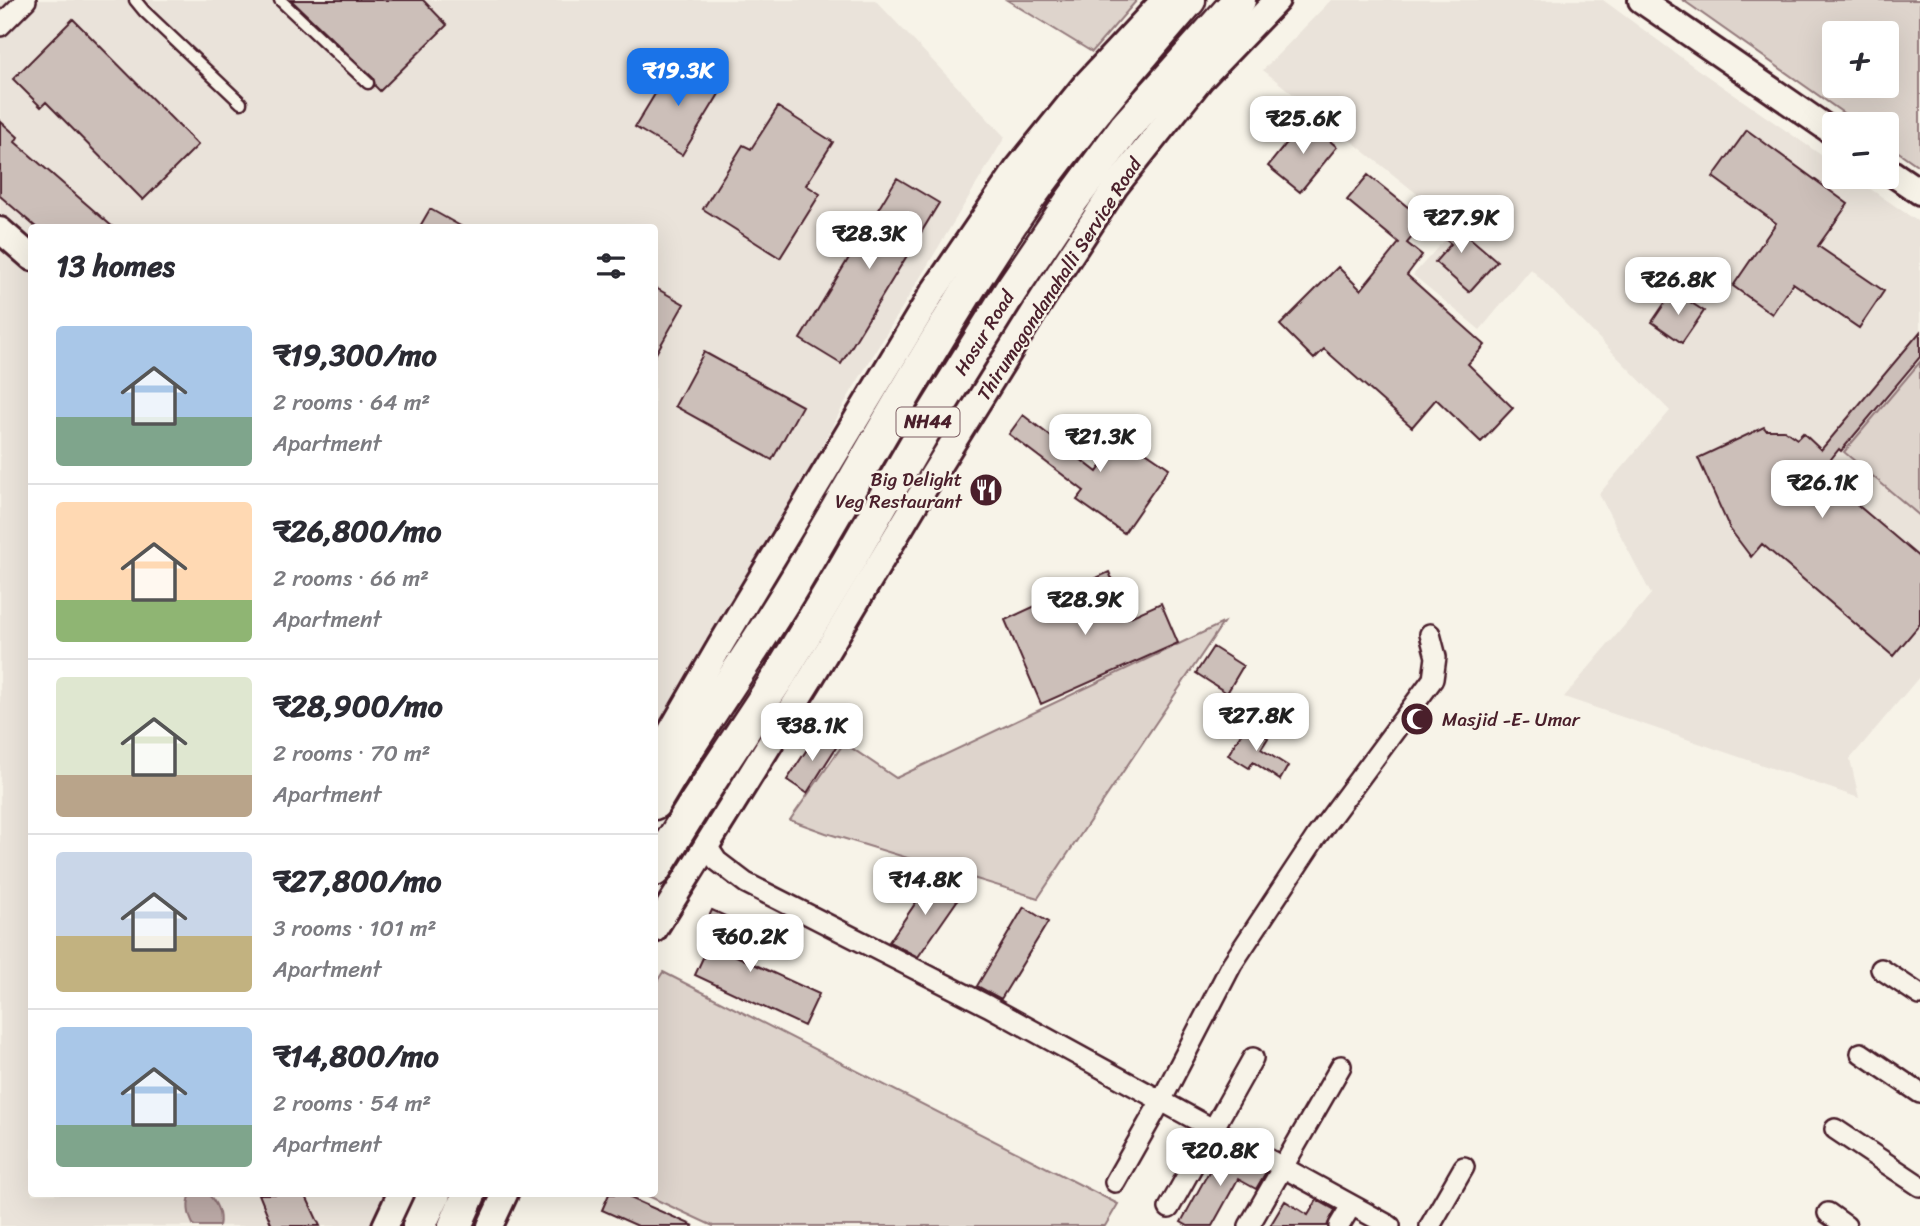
<!DOCTYPE html>
<html lang="en">
<head>
<meta charset="utf-8">
<style>
  :root { --surface:#fff; --page:#f7f7f7; --text:#2b2b33; --muted:#7c7c81; --line:#e1e1e2; --accent:#1a73e8 }
  body { margin:0; font-family:Sriracha,sans-serif; background:var(--page); color:var(--text); height:100vh; display:flex; flex-direction:column; font-size:26px; white-space:nowrap }
  * { box-sizing:border-box; margin:0 }
  p { font-size:23px; color:var(--muted) }
  .icon { flex:none; width:38px; height:38px; fill:none; stroke:currentColor; stroke-width:2; stroke-linecap:round; stroke-linejoin:round }
  .map { position:relative; flex:1; overflow:hidden }
  .panel { position:absolute; left:28px; top:224px; width:630px; height:973px; display:flex; flex-direction:column; background:var(--surface); border-radius:7px; box-shadow:0 7px 28px #0002 }
  .panel>* { flex:none }
  .tools { position:absolute; left:1822px; top:21px; display:grid; gap:14px }
  .tools a { display:grid; place-items:center; width:77px; height:77px; border-radius:7px; background:var(--surface); box-shadow:0 7px 28px #0002; font-size:35px }
  .price { position:absolute; translate:-50% -60px; padding:0 16px; border-radius:14px; background:#fff; color:#222; font-size:23px; line-height:46px; filter:drop-shadow(0 2px 4px #0008) }
  .price::after { content:''; position:absolute; left:50%; top:42px; width:21px; height:16px; margin-left:-10px; background:inherit; clip-path:polygon(0 0,100% 0,50% 100%) }
  .price.selected { background:var(--accent); color:#fff }
  ul { padding:0; list-style:none }
  li { display:flex; align-items:center; gap:21px; height:175px; padding:0 28px }
  li+li { border-top:2px solid var(--line) }
  li span { display:grid; place-items:center; flex:none; width:196px; height:140px; border-radius:7px; color:#555 }
  li>.icon { margin-inline-start:auto }
  span .icon { width:84px; height:84px; fill:#fffc; stroke-width:1 }
  li b { font-size:30px }
  h2 { display:flex; justify-content:space-between; align-items:center; height:84px; padding:0 28px; font-size:30px }
  .map>svg:first-child { display:block }
  .built { fill:#eae3da }
  .green { fill:#ded4cc; stroke:#947a7c; stroke-width:2; fill-rule:evenodd }
  .water { fill:#bcaaa7; stroke:#8e7275; stroke-width:2 }
  .building { fill:#ccbfb9; stroke:#4a1f2b; stroke-width:2 }
  .lines { fill:none; stroke-linecap:round; stroke-linejoin:round }
  .service-casing { stroke:#4a1f2b; stroke-width:15 }
  .minor-casing { stroke:#4a1f2b; stroke-width:24 }
  .tertiary-casing { stroke:#4a1f2b; stroke-width:30 }
  .trunk-casing { stroke:#4a1f2b; stroke-width:37 }
  .service { stroke:#f7f3e8; stroke-width:10 }
  .minor { stroke:#f7f3e8; stroke-width:19 }
  .tertiary { stroke:#f7f3e8; stroke-width:24 }
  .trunk { stroke:#f7f3e8; stroke-width:32 }
  .labels { text-anchor:middle; dominant-baseline:central; stroke-width:5; stroke-linejoin:round; paint-order:stroke }
  .shield { fill:#f7f3e8; stroke:#7e5f64; stroke-width:2 }
  .shield-label { font-size:18px; font-weight:bold; fill:#4a1f2b }
  .street-label { font-size:19px; fill:#4a1f2b; stroke:#f7f3e8 }
  .poi-label { font-size:19px; fill:#4a1f2b; stroke:#f7f3e8; text-anchor:end }
</style>
</head>
<body>
<div class="map">
<svg width="1920" height="1226" viewBox="0 0 1920 1226">
  <rect width="100%" height="100%" fill="#f7f3e8"/>
  <filter id="ink" filterUnits="userSpaceOnUse"><feTurbulence type="fractalNoise" baseFrequency=".0143" numOctaves="2"/><feDisplacementMap in="SourceGraphic" scale="14" xChannelSelector="R" yChannelSelector="G"/><feConvolveMatrix kernelMatrix="1 2 1 2 8 2 1 2 1" color-interpolation-filters="sRGB"/></filter>
  <g filter="url(#ink)">
    <path class="built" d="M 0,0 L 875,0 L 1005,137 L 848,397 L 792,502 L 655,735 L 654,228 L 32,228 L 32,1194 L 395,1194 L 380,1226 L 0,1226 Z
      M 1331,0 L 1603,0 L 1697,69 L 1834,164 L 1834,177 L 1853,177 L 1920,223 L 1920,676 L 1850,759 L 1859,798 L 1564,697 L 1651,594 L 1599,494 L 1670,411 L 1531,269 L 1480,330 L 1413,275 L 1457,226 L 1263,70 Z"/>
    <path class="green" d="M 1007,0 L 1137,0 L 1092,52 Z
      M 1683,0 L 1920,0 L 1920,167 L 1887,144 L 1886,124 L 1859,124 ZM 1886,33 L 1886,86 L 1834,86 L 1834,33 Z
      M 1920,362 L 1920,516 L 1844,452 Z
      M 1223,623 L 1038,898 L 826,833 L 790,820 L 844,743 L 896,778 Z
      M 663,972 L 1118,1204 L 1105,1226 L 713,1226 L 644,1194 L 654,1194 L 654,986 Z"/>
    <path class="water" d="M 191,1194 L 208,1194 C 216,1202 222,1214 219,1226 L 194,1226 C 188,1215 186,1205 191,1194 Z"/>
    <path class="building" d="M 291,0 L 423,0 L 447,25 L 380,91 L 375,86 L 373,78 Z
      M 73,19 L 198,145 L 143,200 L 46,102 L 41,107 L 13,79 Z
      M 675,61 L 722,89 L 682,155 L 635,127 Z
      M 778,107 L 833,142 L 806,185 L 820,194 L 780,258 L 703,209 L 743,145 L 751,149 Z
      M 1305,120 L 1337,147 L 1300,192 L 1268,166 Z
      M 0,121 L 18,137 L 15,142 L 114,228 L 37,228 L 0,196 Z
      M 1747,130 L 1848,204 L 1818,246 L 1884,291 L 1859,328 L 1793,283 L 1772,314 L 1733,286 L 1776,223 L 1713,177 Z
      M 1368,175 L 1425,221 L 1407,243 L 1422,255 L 1407,275 L 1485,345 L 1468,364 L 1513,408 L 1481,442 L 1436,399 L 1412,427 L 1324,349 L 1314,359 L 1280,325 L 1338,267 L 1361,290 L 1399,243 L 1347,200 Z
      M 897,178 L 939,203 L 841,364 L 800,339 Z
      M 430,209 L 464,228 L 419,228 Z
      M 1437,212 L 1461,232 L 1462,231 L 1497,261 L 1469,292 L 1435,262 L 1451,244 L 1427,224 Z
      M 654,287 L 684,304 L 654,357 Z
      M 1673,291 L 1704,311 L 1682,343 L 1652,322 Z
      M 1920,332 L 1920,357 L 1841,451 L 1839,449 L 1820,473 L 1920,558 L 1920,624 L 1893,656 L 1762,544 L 1751,557 L 1730,529 L 1698,458 L 1764,427 L 1766,430 L 1784,430 L 1797,439 L 1803,433 L 1821,450 Z
      M 704,352 L 802,406 L 772,460 L 675,406 Z
      M 1023,415 L 1097,472 L 1122,436 L 1169,468 L 1124,533 L 1077,500 L 1084,491 L 1009,434 Z
      M 1109,572 L 1128,618 L 1161,603 L 1178,643 L 1041,704 L 1005,620 Z
      M 1213,647 L 1243,666 L 1227,693 L 1196,673 Z
      M 1246,725 L 1268,738 L 1261,749 L 1288,766 L 1280,780 L 1253,762 L 1249,768 L 1228,755 Z
      M 817,734 L 837,746 L 807,793 L 787,780 Z
      M 934,876 L 961,895 L 918,957 L 889,942 Z
      M 1024,907 L 1048,922 L 1001,999 L 977,986 Z
      M 712,910 L 747,926 L 734,955 L 819,994 L 804,1026 L 695,975 L 713,936 L 702,931 Z
      M 1222,1148 L 1266,1172 L 1256,1189 L 1238,1179 L 1212,1226 L 1188,1226 L 1181,1222 Z
      M 259,1194 L 305,1194 L 320,1226 L 272,1226 Z
      M 609,1194 L 631,1194 L 630,1198 L 694,1226 L 638,1226 L 602,1210 Z
      M 1317,1200 L 1335,1210 L 1327,1226 L 1270,1226 L 1285,1201 L 1308,1215 Z"/>
    <g class="lines">
      <defs>
        <path id="service" d="M 135,0 L 144,11 L 241,103
          M 280,0 L 368,83"/>
        <path id="minor" d="M 0,26 L 26,0
          M 707,846 L 717,861 L 746,883 L 988,1006 L 1390,1226
          M 1881,969 L 1920,995
          M 1861,1053 L 1920,1093
          M 1835,1129 L 1920,1186
          M 1115,1182 L 1161,1101 L 1232,964 L 1316,837 L 1433,679 L 1436,657 L 1430,634
          M 1169,1208 L 1253,1058
          M 1828,1213 L 1846,1226
          M 1249,1226 L 1341,1066
          M 1339,1226 L 1351,1206
          M 1430,1226 L 1464,1167"/>
        <path id="tertiary" d="M 1641,0 L 1834,133
          M 1886,169 L 1920,192
          M 0,230 L 32,258
          M 654,760 L 720,646 L 933,292 L 1017,169 L 1084,86 L 1164,0
          M 654,930 L 812,676 L 919,497 L 1042,299 L 1115,187 L 1202,78 L 1277,0
          M 385,1226 L 400,1194
          M 490,1226 L 505,1194"/>
        <path id="trunk" d="M 654,803 C 698,727 751,656 796,580 C 867,460 934,338 1011,223 C 1065,144 1127,72 1189,0
          M 654,870 L 693,807 L 780,675 L 844,569 L 927,425 L 1011,290 L 1072,200 L 1125,128 L 1239,0
          M 419,1226 L 434,1194
          M 455,1226 L 469,1194"/>
      </defs>
      <use href="#service" class="service-casing"/>
      <use href="#minor" class="minor-casing"/>
      <use href="#tertiary" class="tertiary-casing"/>
      <use href="#trunk" class="trunk-casing"/>
      <use href="#service" class="service"/>
      <use href="#minor" class="minor"/>
      <use href="#tertiary" class="tertiary"/>
      <use href="#trunk" class="trunk"/>
    </g>
  </g>
  <defs>
    <symbol id="restaurant-disc" viewBox="-11 -11 22 22"><circle r="9.5" fill="#4a1f2b" stroke="#f7f3e8"/><path d="M-5-6h1v4h1v-4h1v4h1v-4h1v5L-1.5 .5V6h-2V.5L-5-1ZM5-6V6H3V1.5H1.5Q1.5-4 5-6Z" fill="#fff"/></symbol>
    <symbol id="mosque-disc" viewBox="-11 -11 22 22"><circle r="9.5" fill="#4a1f2b" stroke="#f7f3e8"/><path d="M3.5-4.9A6 6 0 1 0 3.5 4.9A5 5 0 1 1 3.5-4.9Z" fill="#fff"/></symbol>
  </defs>
  <g fill-rule="evenodd">
    <use href="#restaurant-disc" x="967" y="471" width="38" height="38"/>
    <use href="#mosque-disc" x="1398" y="700" width="38" height="38"/>
  </g>
  <g class="labels">
    <rect class="shield" x="896.5" y="407.5" width="63" height="29" rx="5"/>
    <g class="shield-label">
      <text x="928" y="422">NH44</text>
    </g>
    <g class="street-label">
      <text transform="translate(1059 279) rotate(-57)">Thirumagondanahalli Service Road</text>
      <text transform="translate(984 333) rotate(-58)">Hosur Road</text>
    </g>
    <g class="poi-label">
      <text x="962" y="479">Big Delight<tspan x="962" dy="22">Veg Restaurant</tspan></text>
      <text x="1442" y="719" text-anchor="start">Masjid -E- Umar</text>
    </g>
  </g>
</svg>
<div class="tools">
<a>+</a>
<a>−</a>
</div>
<b class="price selected" style="left:678px;top:108px">₹19.3K</b>
<b class="price" style="left:1303px;top:156px">₹25.6K</b>
<b class="price" style="left:1461px;top:255px">₹27.9K</b>
<b class="price" style="left:869px;top:271px">₹28.3K</b>
<b class="price" style="left:1678px;top:317px">₹26.8K</b>
<b class="price" style="left:1100px;top:474px">₹21.3K</b>
<b class="price" style="left:1822px;top:520px">₹26.1K</b>
<b class="price" style="left:1085px;top:637px">₹28.9K</b>
<b class="price" style="left:1256px;top:753px">₹27.8K</b>
<b class="price" style="left:812px;top:763px">₹38.1K</b>
<b class="price" style="left:925px;top:917px">₹14.8K</b>
<b class="price" style="left:750px;top:974px">₹60.2K</b>
<b class="price" style="left:1220px;top:1188px">₹20.8K</b>
<section class="panel">
<h2>13 homes<svg class="icon" aria-label="filters" viewBox="0 0 24 24"><path d="M4 7h16M4 17h16"/><circle cx="9" cy="7" r="2"/><circle cx="15" cy="17" r="2"/></svg></h2>
<ul>
<li><span style="background:linear-gradient(#a9c7e8 65%,#7fa58c 0)"><svg class="icon" aria-label="home" viewBox="0 0 24 24"><path d="M3 11l9-7 9 7M6 9v11h12V9"/></svg></span><div><b>₹19,300/mo</b><p>2 rooms · 64 m²</p><p>Apartment</p></div></li>
<li><span style="background:linear-gradient(#ffd9b3 70%,#8fb573 0)"><svg class="icon" aria-label="home" viewBox="0 0 24 24"><path d="M3 11l9-7 9 7M6 9v11h12V9"/></svg></span><div><b>₹26,800/mo</b><p>2 rooms · 66 m²</p><p>Apartment</p></div></li>
<li><span style="background:linear-gradient(#dfe7d0 70%,#b9a48a 0)"><svg class="icon" aria-label="home" viewBox="0 0 24 24"><path d="M3 11l9-7 9 7M6 9v11h12V9"/></svg></span><div><b>₹28,900/mo</b><p>2 rooms · 70 m²</p><p>Apartment</p></div></li>
<li><span style="background:linear-gradient(#c9d6e8 60%,#c2b280 0)"><svg class="icon" aria-label="home" viewBox="0 0 24 24"><path d="M3 11l9-7 9 7M6 9v11h12V9"/></svg></span><div><b>₹27,800/mo</b><p>3 rooms · 101 m²</p><p>Apartment</p></div></li>
<li><span style="background:linear-gradient(#a9c7e8 70%,#7fa58c 0)"><svg class="icon" aria-label="home" viewBox="0 0 24 24"><path d="M3 11l9-7 9 7M6 9v11h12V9"/></svg></span><div><b>₹14,800/mo</b><p>2 rooms · 54 m²</p><p>Apartment</p></div></li>
</ul>
</section>
</div>
</body>
</html>
